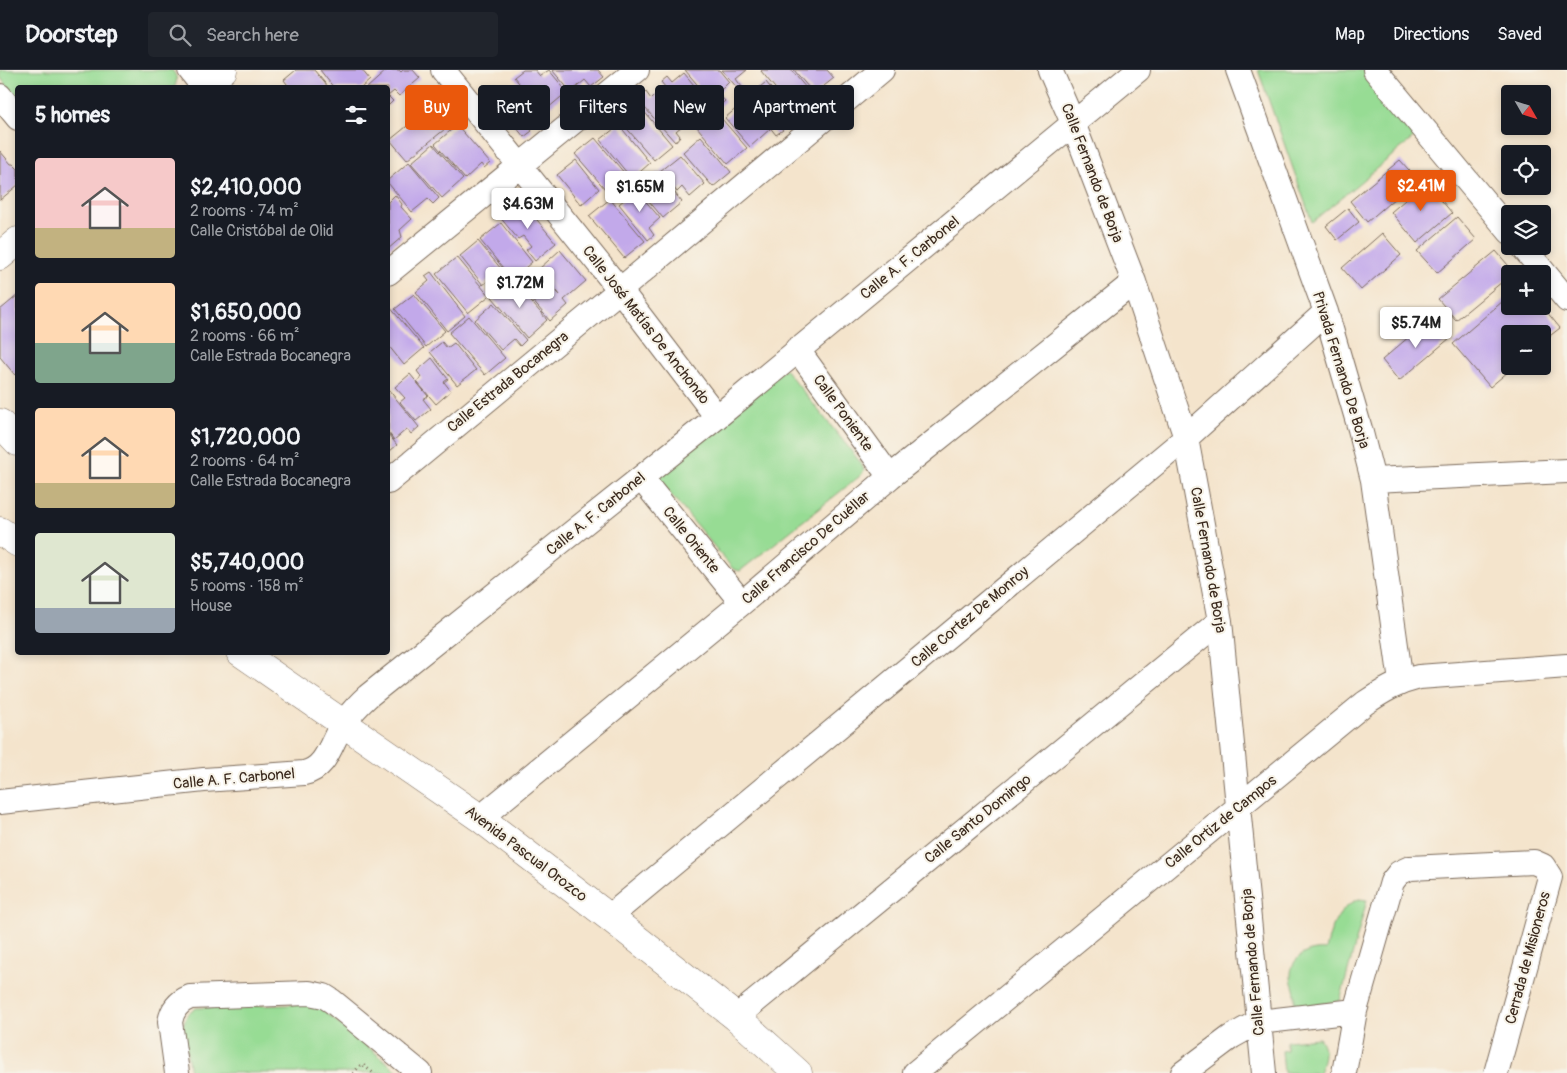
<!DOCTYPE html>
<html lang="en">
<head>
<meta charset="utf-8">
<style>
  :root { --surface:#171b24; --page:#20242c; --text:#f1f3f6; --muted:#9ea1a6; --line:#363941; --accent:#ea580c }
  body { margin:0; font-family:Pangolin,sans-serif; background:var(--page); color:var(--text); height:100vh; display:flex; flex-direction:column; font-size:19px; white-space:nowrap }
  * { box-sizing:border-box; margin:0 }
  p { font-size:16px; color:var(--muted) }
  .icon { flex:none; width:28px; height:28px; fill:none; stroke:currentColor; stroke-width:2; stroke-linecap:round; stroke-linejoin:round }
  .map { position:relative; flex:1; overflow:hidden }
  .details { position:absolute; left:15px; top:15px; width:375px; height:570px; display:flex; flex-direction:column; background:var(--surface); border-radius:5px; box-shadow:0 2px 8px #0003 }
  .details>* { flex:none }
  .guide { position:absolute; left:405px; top:15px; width:475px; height:45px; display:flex; gap:10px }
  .needle { width:32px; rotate:129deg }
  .fabs { position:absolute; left:1501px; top:15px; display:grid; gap:10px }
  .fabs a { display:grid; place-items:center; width:50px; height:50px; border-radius:5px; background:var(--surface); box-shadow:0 2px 8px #0003; font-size:25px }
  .price { position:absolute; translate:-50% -42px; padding:0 11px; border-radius:5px; background:#fff; color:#222; font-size:16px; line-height:32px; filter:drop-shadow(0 1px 2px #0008) }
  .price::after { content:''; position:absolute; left:50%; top:30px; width:15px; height:11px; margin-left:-8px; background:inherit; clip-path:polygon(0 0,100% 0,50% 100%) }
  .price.on { background:var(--accent); color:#fff }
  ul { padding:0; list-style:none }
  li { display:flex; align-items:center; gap:15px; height:125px; padding:0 20px }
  li span { display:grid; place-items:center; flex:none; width:140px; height:100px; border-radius:5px; color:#555 }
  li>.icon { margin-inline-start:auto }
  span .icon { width:60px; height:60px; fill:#fffc; stroke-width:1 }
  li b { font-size:21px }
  h2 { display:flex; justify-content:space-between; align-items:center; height:60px; padding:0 20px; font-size:21px }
  .tag { padding:0 18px; border-radius:5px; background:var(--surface); box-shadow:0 2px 8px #0003; font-size:18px; line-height:45px }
  .tag.on { background:var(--accent); color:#fff }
  header { display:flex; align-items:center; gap:30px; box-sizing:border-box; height:70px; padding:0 25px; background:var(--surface); border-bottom:1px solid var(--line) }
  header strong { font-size:24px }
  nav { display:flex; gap:28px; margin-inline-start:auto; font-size:18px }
  .search { width:350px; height:45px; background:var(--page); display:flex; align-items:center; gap:12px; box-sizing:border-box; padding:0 18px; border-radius:5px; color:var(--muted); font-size:19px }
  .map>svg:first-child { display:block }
  .green { fill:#97dc94; stroke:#698359 }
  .building { fill:#c2a9ea }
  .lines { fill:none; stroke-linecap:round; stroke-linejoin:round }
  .minor-casing { stroke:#7c6b5b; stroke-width:26 }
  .major-casing { stroke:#7c6b5b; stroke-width:29 }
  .path { stroke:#7c6b5b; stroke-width:3; stroke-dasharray:1 4; stroke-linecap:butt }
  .minor { stroke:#fff; stroke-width:24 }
  .major { stroke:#fff; stroke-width:28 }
  .labels { text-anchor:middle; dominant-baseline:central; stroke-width:4; stroke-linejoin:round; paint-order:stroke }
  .street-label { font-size:15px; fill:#3b2a1e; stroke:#f7f3e8 }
</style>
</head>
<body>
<header>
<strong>Doorstep</strong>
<div class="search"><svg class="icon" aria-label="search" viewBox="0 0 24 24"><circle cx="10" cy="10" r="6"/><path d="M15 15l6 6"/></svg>Search here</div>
<nav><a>Map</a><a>Directions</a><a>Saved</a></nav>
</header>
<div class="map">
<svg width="1567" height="1003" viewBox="0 0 1567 1003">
  <rect width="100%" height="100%" fill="#f7f3e8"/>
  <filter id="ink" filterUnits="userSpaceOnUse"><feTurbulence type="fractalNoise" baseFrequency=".02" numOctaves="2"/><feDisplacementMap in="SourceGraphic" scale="10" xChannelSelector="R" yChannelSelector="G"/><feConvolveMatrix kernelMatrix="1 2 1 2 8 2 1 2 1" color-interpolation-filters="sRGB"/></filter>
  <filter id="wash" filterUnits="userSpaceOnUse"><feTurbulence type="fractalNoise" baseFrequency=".0096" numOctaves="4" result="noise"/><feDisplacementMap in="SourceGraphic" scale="20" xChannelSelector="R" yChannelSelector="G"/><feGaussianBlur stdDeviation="1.12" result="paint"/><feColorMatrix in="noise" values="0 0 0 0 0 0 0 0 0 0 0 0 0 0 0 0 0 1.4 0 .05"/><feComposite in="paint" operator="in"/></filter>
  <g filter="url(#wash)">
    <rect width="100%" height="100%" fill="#f4e4cc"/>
    <path class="green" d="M 0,0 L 172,0 C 177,6 178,10 174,18 L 18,18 L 17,29 L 0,7 Z
      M 1258,0 L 1366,0 L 1417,65 L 1312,152 Z
      M 785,299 L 861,393 L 864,400 L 860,406 L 740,501 L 733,499 L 658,409 L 657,403 Z
      M 1359,829 L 1367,830 L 1340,931 L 1294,938 C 1295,931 1296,926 1294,919 C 1293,915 1291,911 1291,907 C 1290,887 1308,878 1326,880 C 1331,858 1337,839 1359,829 Z
      M 315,934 L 400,1003 L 190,1003 L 183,955 L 187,945 L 196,938 Z
      M 1319,968 C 1328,980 1323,990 1319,1003 L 1284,1003 L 1282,981 L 1287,980 L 1287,971 Z"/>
    <g id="blocks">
      <path class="building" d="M 296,0 L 314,0 L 329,18 L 290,18 L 284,10 Z
        M 320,0 L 362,0 L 370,10 L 361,18 L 334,18 Z
        M 387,0 L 399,0 L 401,2 L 403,0 L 413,0 L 420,8 L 399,26 L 394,21 L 388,26 L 393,31 L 388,36 L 388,18 L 367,18 Z
        M 523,0 L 535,0 L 540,6 L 549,0 L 567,22 L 528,55 L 532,61 L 524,67 L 504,42 L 527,23 L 514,7 Z
        M 552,0 L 598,0 L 604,7 L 591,17 L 585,10 L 571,22 Z
        M 685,0 L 719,0 L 729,12 L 718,23 L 725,31 L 717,38 Z
        M 722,0 L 747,0 L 736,9 L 742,17 L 739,20 Z
        M 762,0 L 791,0 L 812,25 L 799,36 L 803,40 L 797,45 L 761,1 Z
        M 794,0 L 827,0 L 834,8 L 814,24 Z
        M 684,3 L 708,32 L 698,40 L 704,48 L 696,55 L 661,12 L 667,7 L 672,13 Z
        M 766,12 L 790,42 L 777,53 L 783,60 L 776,65 L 747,28 Z
        M 662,19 L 689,50 L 676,61 L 680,66 L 675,72 L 637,29 L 646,22 L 651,29 Z
        M 745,31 L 770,59 L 750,77 L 725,48 Z
        M 433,35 L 450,55 L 407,90 L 390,70 Z
        M 642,39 L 672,75 L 654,90 L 623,54 Z
        M 715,41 L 747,78 L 728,94 L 697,57 Z
        M 457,55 L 490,93 L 484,98 L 481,94 L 465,109 L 435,74 Z
        M 619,55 L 650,93 L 632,109 L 600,70 Z
        M 701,66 L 731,102 L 713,117 L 683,82 Z
        M 595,68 L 631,111 L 612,127 L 575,84 Z
        M 433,74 L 463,109 L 442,128 L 411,93 Z
        M 0,81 L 11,94 L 13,94 L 18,99 L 18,115 L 0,130 Z
        M 680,85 L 705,114 L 690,127 L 682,117 L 677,122 L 660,101 Z
        M 576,90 L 599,119 L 581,135 L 557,105 Z
        M 1400,90 L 1417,109 L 1367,152 L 1350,131 Z
        M 409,92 L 439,128 L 433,134 L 428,129 L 412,142 L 388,113 L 388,110 Z
        M 658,102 L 682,132 L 663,148 L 638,118 Z
        M 1426,112 L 1452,143 L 1417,173 L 1391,142 Z
        M 636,120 L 660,148 L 649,158 L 654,165 L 648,170 L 619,134 Z
        M 395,125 L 402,134 L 401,137 L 412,149 L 400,160 L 402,167 L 388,179 L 388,132 Z
        M 610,129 L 645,171 L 624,188 L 589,146 Z
        M 524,134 L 556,173 L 535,191 L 526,180 L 531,176 L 523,166 L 518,169 L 499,146 L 513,135 L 517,139 Z
        M 1348,138 L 1359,152 L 1337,170 L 1326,156 Z
        M 1457,147 L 1476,169 L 1437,203 L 1417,181 Z
        M 501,153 L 532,192 L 512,209 L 480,170 Z
        M 1382,163 L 1401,185 L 1361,220 L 1342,198 Z
        M 478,171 L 502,200 L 483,215 L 460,186 Z
        M 560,180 L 586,211 L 564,230 L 568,235 L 550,251 L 519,215 L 537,199 L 560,225 L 539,199 Z
        M 1496,181 L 1514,202 L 1456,250 L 1438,229 Z
        M 457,187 L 489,226 L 468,243 L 436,204 Z
        M 431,202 L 465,246 L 447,261 L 416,222 L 429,211 L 425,206 Z
        M 512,210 L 547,250 L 527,268 L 492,227 Z
        M 414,224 L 445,261 L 426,277 L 395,239 Z
        M 18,225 L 18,303 L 15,305 L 0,287 L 0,240 Z
        M 1510,225 L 1510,236 L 1542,236 L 1560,258 L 1542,272 L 1542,264 L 1510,264 L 1510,296 L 1515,296 L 1490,317 L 1453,274 Z
        M 494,233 L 526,270 L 520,276 L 514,269 L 501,280 L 475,250 Z
        M 389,236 L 424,278 L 404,295 L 388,275 L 388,237 Z
        M 469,246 L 505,288 L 485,305 L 449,263 Z
        M 1432,247 L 1450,268 L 1399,311 L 1382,290 Z
        M 442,272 L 447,278 L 454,273 L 476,300 L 457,315 L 430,282 Z
        M 432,288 L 448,309 L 444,312 L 451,321 L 436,334 L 417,312 L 422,308 L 417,301 Z
        M 410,304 L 428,326 L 423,329 L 431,339 L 416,351 L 400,332 L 405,328 L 395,317 Z
        M 388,319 L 419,357 L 411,364 L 407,359 L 394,370 L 388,362 Z
        M 388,364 L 397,375 L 390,381 L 388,379 Z"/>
    </g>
  </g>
  <g filter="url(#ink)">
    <use href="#blocks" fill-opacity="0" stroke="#7c6b5b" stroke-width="1"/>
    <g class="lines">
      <defs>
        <path id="minor" d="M 190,0 L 204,18
          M 443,0 L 620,220 L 717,347
          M 1050,0 L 1073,53 L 1134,212 L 1186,368 L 1220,551 L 1264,1003
          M 1238,0 L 1326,242 L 1360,359 L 1373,410 L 1401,612
          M 1375,0 L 1510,162
          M 0,26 L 18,48
          M 1522,176 L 1567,230
          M 388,203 L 637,0
          M 797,279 L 890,407
          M 641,408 L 742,533
          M 1373,410 L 1567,401
          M 388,412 L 620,220 L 882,0
          M 0,732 L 204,710 L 304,703 C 328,698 331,670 344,652 C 351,643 359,634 368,626 L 717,347 L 1138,0
          M 480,748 L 742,533 L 890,407 L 1134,212
          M 609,847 L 1186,368 L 1326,242
          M 736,947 L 1220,551
          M 177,1003 L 170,952 C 172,940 178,932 190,927 L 309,923 L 324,926 L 332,931 L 420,1003
          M 915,1003 L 1365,633 C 1383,621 1398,612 1419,607 L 1567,596
          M 1183,1003 L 1231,967 L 1258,952 L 1355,941
          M 1344,1003 L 1355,941 L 1392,812 L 1399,803 L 1410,798 L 1534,792 L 1543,796 L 1550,807 L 1496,1003"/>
        <path id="major" d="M 201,18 L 223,0
          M 0,186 L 18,171
          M 0,353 L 18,372
          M 0,461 L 18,473
          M 240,582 L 480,748 L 609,847 L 736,947 L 798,1003"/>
      </defs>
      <use href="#minor" class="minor-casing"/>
      <use href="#major" class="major-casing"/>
      <path class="path" d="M 353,1003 L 362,994 L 373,1003"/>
      <use href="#minor" class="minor"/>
      <use href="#major" class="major"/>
    </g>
  </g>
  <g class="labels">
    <g class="street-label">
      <text transform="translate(1092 103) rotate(69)">Calle Fernando de Borja</text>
      <text transform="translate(910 188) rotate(-39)">Calle A. F. Carbonel</text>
      <text transform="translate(646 255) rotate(52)">Calle José Matías De Anchondo</text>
      <text transform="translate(1341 300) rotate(73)">Privada Fernando De Borja</text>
      <text transform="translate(508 312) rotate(-39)">Calle Estrada Bocanegra</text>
      <text transform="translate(843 343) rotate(54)">Calle Poniente</text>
      <text transform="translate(596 444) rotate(-39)">Calle A. F. Carbonel</text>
      <text transform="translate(691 470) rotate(51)">Calle Oriente</text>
      <text transform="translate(806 478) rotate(-41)">Calle Francisco De Cuéllar</text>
      <text transform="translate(1208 490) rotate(80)">Calle Fernando de Borja</text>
      <text transform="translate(970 547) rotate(-40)">Calle Cortez De Monroy</text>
      <text transform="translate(234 709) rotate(-5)">Calle A. F. Carbonel</text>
      <text transform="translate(978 749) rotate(-39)">Calle Santo Domingo</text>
      <text transform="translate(1221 752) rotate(-39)">Calle Ortiz de Campos</text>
      <text transform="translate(526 784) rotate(37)">Avenida Pascual Orozco</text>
      <text transform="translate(1528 888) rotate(-75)">Cerrada de Misioneros</text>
      <text transform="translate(1253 892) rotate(-95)">Calle Fernando de Borja</text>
    </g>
  </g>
</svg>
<div class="fabs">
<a><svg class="needle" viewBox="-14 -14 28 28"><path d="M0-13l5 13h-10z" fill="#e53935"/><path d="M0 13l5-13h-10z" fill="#9ea1a6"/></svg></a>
<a><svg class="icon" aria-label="locate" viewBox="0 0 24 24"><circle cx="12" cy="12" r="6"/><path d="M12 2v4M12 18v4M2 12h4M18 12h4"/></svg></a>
<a><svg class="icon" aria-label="layers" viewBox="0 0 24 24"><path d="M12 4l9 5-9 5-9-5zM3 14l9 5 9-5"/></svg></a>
<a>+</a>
<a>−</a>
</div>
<b class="price on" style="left:1421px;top:142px">$2.41M</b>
<b class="price" style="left:640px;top:143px">$1.65M</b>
<b class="price" style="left:528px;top:160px">$4.63M</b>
<b class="price" style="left:520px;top:239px">$1.72M</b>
<b class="price" style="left:1416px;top:279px">$5.74M</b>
<div class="guide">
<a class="tag on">Buy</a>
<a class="tag">Rent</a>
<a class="tag">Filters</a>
<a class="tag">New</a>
<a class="tag">Apartment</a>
</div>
<section class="details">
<h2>5 homes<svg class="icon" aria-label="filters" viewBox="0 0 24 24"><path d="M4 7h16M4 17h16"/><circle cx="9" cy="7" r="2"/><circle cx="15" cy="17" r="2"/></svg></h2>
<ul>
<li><span style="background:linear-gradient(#f6c9c9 70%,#c2b280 0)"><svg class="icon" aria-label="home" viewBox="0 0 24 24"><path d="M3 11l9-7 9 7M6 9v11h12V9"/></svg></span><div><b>$2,410,000</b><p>2 rooms · 74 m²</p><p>Calle Cristóbal de Olid</p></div></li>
<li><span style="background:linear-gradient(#ffd9b3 60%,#7fa58c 0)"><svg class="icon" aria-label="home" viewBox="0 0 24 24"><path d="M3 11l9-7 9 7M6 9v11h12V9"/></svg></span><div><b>$1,650,000</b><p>2 rooms · 66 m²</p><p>Calle Estrada Bocanegra</p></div></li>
<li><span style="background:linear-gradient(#ffd9b3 75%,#c2b280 0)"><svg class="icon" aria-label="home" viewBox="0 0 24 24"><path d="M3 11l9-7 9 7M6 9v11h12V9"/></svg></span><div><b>$1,720,000</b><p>2 rooms · 64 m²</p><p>Calle Estrada Bocanegra</p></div></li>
<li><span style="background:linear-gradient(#dfe7d0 75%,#9aa5b1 0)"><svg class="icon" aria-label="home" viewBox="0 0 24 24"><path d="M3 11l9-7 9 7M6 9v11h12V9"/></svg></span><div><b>$5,740,000</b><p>5 rooms · 158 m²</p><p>House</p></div></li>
</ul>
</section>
</div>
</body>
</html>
